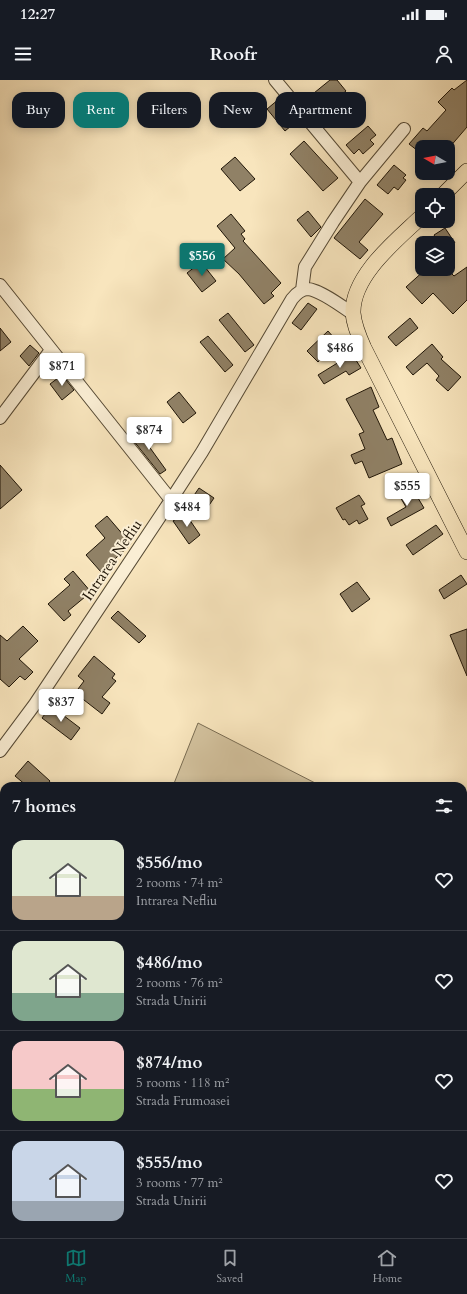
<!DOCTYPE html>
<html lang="en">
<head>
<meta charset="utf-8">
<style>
  :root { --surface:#171b24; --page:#242831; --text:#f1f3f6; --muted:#9ea1a6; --line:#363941; --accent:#0f766e }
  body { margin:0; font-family:Cardo,serif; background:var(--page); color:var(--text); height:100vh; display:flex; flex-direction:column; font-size:15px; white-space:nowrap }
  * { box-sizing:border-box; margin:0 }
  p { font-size:13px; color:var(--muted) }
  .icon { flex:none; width:22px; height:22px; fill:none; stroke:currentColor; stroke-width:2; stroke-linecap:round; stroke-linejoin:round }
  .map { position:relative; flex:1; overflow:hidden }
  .panel { position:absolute; left:0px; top:702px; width:467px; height:456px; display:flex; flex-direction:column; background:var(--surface); border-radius:12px 12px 0 0; box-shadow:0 2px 10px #0003 }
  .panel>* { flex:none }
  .guide { position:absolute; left:12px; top:12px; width:443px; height:36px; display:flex; gap:8px }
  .needle { width:26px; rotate:280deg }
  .controls { position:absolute; left:415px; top:60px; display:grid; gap:8px }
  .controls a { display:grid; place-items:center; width:40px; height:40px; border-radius:8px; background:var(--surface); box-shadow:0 2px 10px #0003; font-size:20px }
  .price { position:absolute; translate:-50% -34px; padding:0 9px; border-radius:4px; background:#fff; color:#222; font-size:13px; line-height:26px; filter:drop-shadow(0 1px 2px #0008) }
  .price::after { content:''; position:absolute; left:50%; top:24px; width:12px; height:9px; margin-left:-6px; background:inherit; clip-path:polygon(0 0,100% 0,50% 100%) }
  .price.selected { background:var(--accent); color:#fff }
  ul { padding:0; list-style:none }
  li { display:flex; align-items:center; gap:12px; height:100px; padding:0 12px }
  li+li { border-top:1px solid var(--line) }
  li span { display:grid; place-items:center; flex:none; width:112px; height:80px; border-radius:12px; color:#555 }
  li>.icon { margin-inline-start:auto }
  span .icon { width:48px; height:48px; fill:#fffc; stroke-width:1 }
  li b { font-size:17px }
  h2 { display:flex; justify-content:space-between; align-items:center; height:48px; padding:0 12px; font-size:17px }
  .pill { padding:0 14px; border-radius:12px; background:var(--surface); box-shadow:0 2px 10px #0003; font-size:14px; line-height:36px }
  .pill.selected { background:var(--accent); color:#fff }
  .status { display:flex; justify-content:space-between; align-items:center; height:28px; padding:0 20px; background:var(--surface); direction:ltr }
  .status svg { height:11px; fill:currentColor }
  header { display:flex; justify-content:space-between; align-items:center; height:52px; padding:0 12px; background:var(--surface); font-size:18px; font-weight:800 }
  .tabs { display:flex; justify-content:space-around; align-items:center; height:56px; border-top:1px solid var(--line); background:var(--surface); font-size:11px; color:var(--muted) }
  .tabs a { display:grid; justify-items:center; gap:2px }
  .tabs .selected { color:var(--accent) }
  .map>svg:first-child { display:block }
  .green { fill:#d3c29e; stroke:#796c52 }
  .building { fill:#908166; stroke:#1f1507 }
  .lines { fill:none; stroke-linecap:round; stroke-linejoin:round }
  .minor-casing { stroke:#554934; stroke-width:14 }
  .major-casing { stroke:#1f1507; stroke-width:16 }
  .minor { stroke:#faeed4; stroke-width:12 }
  .major { stroke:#f8e5bd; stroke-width:15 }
  .labels { text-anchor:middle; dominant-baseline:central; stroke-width:4; stroke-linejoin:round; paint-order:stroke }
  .street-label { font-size:15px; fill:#1f1507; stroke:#faeed4 }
</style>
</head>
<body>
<div class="status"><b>12:27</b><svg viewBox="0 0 49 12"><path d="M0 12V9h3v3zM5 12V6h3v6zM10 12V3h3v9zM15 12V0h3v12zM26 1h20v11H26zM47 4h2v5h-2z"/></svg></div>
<header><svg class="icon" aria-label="menu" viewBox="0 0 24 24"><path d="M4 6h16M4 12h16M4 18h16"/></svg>Roofr<svg class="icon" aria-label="person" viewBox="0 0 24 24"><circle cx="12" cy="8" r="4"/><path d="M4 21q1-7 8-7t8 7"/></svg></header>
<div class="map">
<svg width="467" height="1158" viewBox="0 0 467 1158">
  <rect width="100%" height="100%" fill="#f8e5bd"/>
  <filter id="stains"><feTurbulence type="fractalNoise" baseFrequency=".005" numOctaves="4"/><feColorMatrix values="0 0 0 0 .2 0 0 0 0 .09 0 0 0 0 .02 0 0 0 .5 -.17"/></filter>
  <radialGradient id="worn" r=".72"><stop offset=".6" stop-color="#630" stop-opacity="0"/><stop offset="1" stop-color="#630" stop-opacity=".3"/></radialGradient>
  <path class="green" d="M 198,643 L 321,706 L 173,706 Z"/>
  <path class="building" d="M 330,0 L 337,0 L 346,11 L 334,21 L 331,17 L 323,24 L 314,13 Z
    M 467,0 L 467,47 L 449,68 L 441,61 L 436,67 L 422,67 L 422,74 L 409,64 L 423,48 L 427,51 L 446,30 L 438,22 L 452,8 L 454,10 Z
    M 279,19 L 297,41 L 285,51 L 267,29 Z
    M 368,46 L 376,55 L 370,60 L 374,64 L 363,74 L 359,69 L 354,74 L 346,65 Z
    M 304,61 L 338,98 L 323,111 L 290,74 Z
    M 235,77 L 255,99 L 240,111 L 221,89 Z
    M 394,85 L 406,95 L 403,98 L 406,100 L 398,110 L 394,107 L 388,114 L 377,105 Z
    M 365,119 L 383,134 L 359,162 L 368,170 L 360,179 L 334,158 Z
    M 308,131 L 321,147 L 311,157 L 297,140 Z
    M 231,134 L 245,151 L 241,154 L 245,159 L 243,161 L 281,203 L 271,213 L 274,216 L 264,224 L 239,194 L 223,179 L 235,168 L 217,146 Z
    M 445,148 L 455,163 L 439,163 L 434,155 Z
    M 201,182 L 216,201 L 202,212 L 187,193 Z
    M 467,187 L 467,220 L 453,234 L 433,213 L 422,224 L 406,207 L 426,189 L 447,189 L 454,196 Z
    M 308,223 L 317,229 L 301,250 L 292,243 Z
    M 228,233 L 254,265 L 245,272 L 219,240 Z
    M 410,238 L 418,248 L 396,266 L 388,257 Z
    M 0,248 L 11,262 L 0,271 Z
    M 328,251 L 335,259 L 330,263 L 333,267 L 318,282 L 307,271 Z
    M 208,256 L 233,285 L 225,292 L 200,262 Z
    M 432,264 L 443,277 L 441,279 L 461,297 L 448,311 L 436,300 L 439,296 L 427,283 L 413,295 L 406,287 Z
    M 30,265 L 39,273 L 29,286 L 20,276 Z
    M 352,274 L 361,288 L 349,295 L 346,291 L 324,304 L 318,295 Z
    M 62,295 L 74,310 L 62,320 L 50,304 Z
    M 371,307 L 379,327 L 373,330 L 387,360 L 392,358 L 402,384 L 369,398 L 362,381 L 355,384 L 351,375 L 365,369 L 359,354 L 364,352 L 346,319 Z
    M 179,312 L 196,333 L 183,343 L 167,322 Z
    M 144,351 L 152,362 L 148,365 L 166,390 L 160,394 L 133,360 Z
    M 0,385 L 22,410 L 0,429 Z
    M 199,408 L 214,418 L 203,434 L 188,424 Z
    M 412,408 L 424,428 L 391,446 L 387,438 L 406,427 L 399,415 Z
    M 359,415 L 365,424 L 361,426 L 368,439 L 359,444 L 357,440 L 349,445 L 345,439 L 343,440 L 336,428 Z
    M 185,433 L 200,455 L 189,464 L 173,441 Z
    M 107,436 L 131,464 L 101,492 L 86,475 L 105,458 L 95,446 Z
    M 436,445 L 443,454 L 413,475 L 406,465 Z
    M 73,491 L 91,512 L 68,531 L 71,535 L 64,541 L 48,524 L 70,505 L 64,499 Z
    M 461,495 L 467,504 L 444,519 L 439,510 Z
    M 357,502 L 370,519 L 352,532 L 340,514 Z
    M 118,531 L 146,556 L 139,563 L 111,538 Z
    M 23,546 L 38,561 L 19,579 L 33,592 L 25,600 L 20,596 L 9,607 L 0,599 L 0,555 L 7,561 Z
    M 467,549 L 467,596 L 450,555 Z
    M 94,576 L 115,594 L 112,598 L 116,601 L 102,617 L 110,623 L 102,634 L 75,613 L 84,601 L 78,596 Z
    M 51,626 L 80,648 L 71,660 L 42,638 Z
    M 28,681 L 50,701 L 46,706 L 27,706 L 15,696 Z"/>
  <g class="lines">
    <defs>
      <path id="minor" d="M 275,0 L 360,102
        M 0,205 L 171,420
        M 302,210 L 305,187 L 333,142 L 360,102 L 404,49
        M 0,338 L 51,270
        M 0,671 L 35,624 L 171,420 L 202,372 L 292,219 C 296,214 301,209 308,209 C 320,210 343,227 353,234
        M 463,809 L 467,808
        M 0,814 L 4,817
        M 0,910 L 4,914
        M 0,1087 L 4,1090
        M 73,1154 L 77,1158"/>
      <path id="major" d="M 443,115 L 467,91
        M 422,136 C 397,160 352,195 353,233 C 354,245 359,257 364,268 L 467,472
        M 463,974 L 467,970
        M 253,1158 L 258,1154"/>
    </defs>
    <use href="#minor" class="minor-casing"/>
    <use href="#major" class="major-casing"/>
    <use href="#minor" class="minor"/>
    <use href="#major" class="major"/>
  </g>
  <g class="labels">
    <g class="street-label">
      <text transform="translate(112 480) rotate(-56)">Intrarea Nefliu</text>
    </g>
  </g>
  <rect width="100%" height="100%" filter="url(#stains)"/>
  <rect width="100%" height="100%" fill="url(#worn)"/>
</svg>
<div class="controls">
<a><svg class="needle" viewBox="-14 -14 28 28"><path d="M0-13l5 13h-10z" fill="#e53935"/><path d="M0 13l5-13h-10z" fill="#9ea1a6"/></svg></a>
<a><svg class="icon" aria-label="locate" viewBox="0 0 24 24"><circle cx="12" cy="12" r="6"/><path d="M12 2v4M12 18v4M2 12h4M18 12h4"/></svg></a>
<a><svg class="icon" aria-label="layers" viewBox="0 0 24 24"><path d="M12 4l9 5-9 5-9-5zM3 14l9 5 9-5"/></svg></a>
</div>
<b class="price selected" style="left:202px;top:197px">$556</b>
<b class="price" style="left:340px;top:289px">$486</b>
<b class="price" style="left:62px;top:307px">$871</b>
<b class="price" style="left:149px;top:371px">$874</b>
<b class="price" style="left:407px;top:427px">$555</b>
<b class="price" style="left:187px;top:448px">$484</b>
<b class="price" style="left:61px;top:643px">$837</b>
<div class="guide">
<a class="pill">Buy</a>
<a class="pill selected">Rent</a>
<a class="pill">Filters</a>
<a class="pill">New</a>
<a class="pill">Apartment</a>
</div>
<section class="panel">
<h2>7 homes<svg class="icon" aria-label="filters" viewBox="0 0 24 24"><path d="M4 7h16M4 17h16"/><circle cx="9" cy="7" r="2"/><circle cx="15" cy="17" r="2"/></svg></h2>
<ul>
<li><span style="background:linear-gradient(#dfe7d0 70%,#b9a48a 0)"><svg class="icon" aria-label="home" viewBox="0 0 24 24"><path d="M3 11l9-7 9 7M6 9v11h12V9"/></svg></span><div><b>$556/mo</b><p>2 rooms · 74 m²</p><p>Intrarea Nefliu</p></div><svg class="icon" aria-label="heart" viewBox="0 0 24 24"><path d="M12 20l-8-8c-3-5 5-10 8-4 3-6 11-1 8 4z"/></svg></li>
<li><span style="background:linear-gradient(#dfe7d0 65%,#7fa58c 0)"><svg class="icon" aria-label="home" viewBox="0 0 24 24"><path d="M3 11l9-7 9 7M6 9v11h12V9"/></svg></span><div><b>$486/mo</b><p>2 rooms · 76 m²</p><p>Strada Unirii</p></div><svg class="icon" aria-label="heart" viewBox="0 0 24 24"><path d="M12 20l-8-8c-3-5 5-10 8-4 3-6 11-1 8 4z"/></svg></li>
<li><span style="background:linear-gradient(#f6c9c9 60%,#8fb573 0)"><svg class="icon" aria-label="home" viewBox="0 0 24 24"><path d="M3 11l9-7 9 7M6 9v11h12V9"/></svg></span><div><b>$874/mo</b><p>5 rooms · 118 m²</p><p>Strada Frumoasei</p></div><svg class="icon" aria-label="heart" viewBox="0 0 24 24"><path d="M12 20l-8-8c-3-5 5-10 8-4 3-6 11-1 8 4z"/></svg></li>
<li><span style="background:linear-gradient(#c9d6e8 75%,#9aa5b1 0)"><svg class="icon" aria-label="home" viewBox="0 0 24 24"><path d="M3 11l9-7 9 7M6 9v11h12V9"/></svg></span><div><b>$555/mo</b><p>3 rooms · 77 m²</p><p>Strada Unirii</p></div><svg class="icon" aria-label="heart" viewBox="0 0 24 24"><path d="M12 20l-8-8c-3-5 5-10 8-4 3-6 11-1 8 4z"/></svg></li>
</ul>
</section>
</div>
<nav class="tabs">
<a class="selected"><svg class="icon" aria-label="map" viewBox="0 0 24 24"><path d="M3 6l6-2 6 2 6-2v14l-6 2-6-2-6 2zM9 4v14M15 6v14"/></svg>Map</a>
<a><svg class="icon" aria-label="saved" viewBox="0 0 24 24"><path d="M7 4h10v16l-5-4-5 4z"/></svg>Saved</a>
<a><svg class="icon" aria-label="home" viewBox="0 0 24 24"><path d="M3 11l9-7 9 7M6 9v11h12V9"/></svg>Home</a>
</nav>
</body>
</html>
